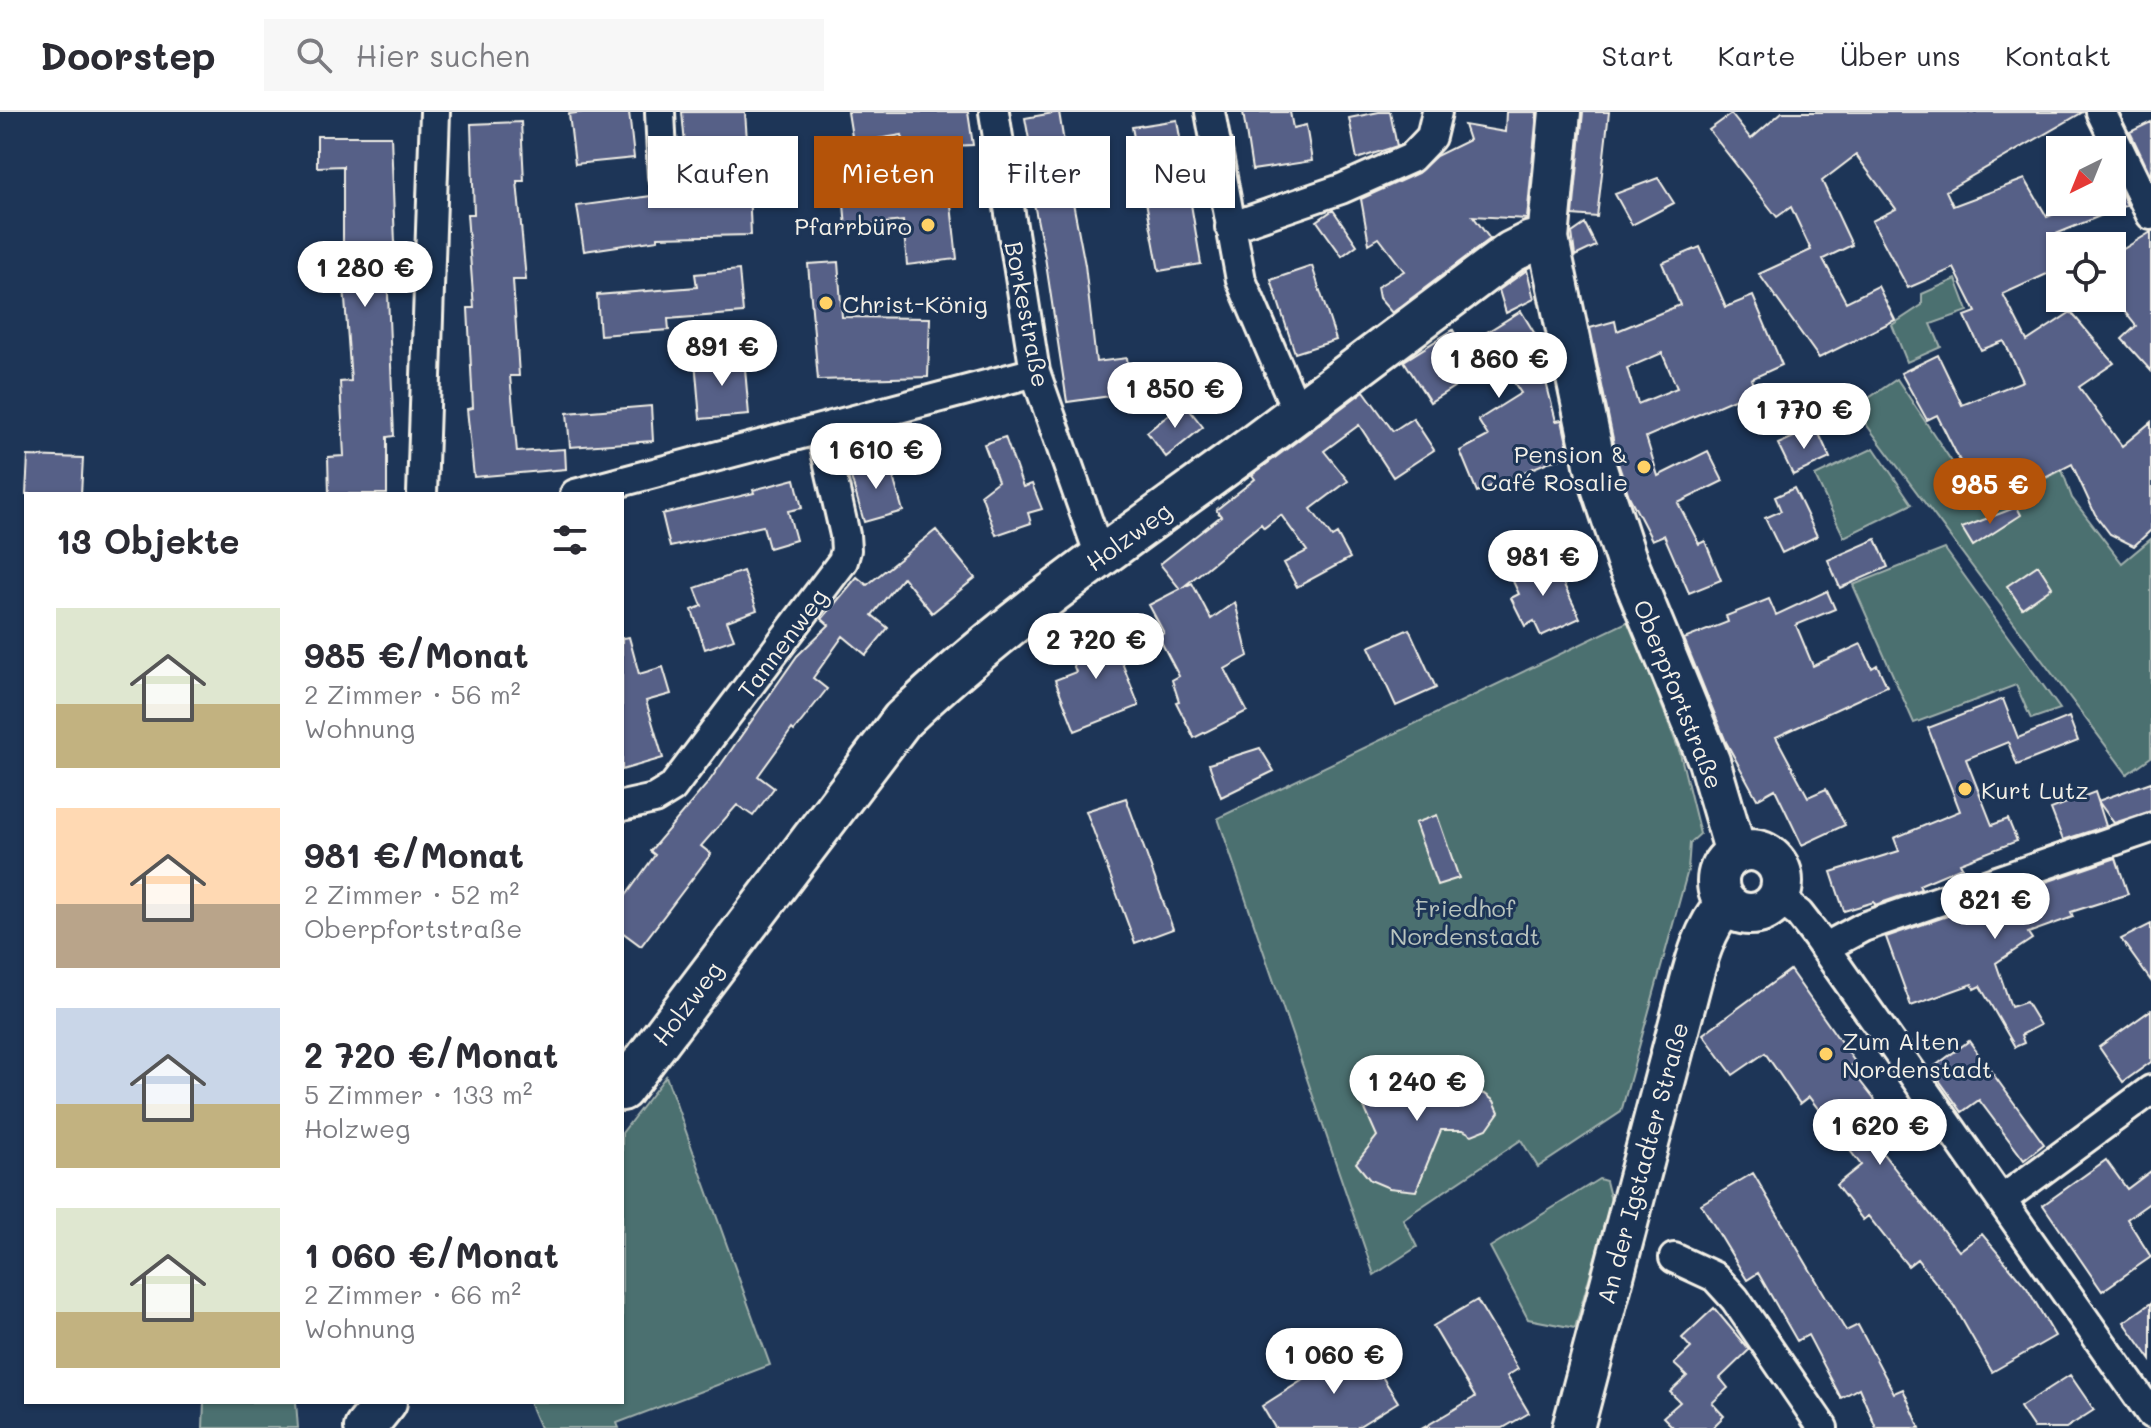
<!DOCTYPE html>
<html lang="de">
<head>
<meta charset="utf-8">
<style>
  :root { --surface:#fff; --page:#f7f7f7; --text:#2b2b33; --muted:#7c7c81; --line:#e1e1e2; --accent:#b45309 }
  body { margin:0; font-family:Mali,sans-serif; background:var(--page); color:var(--text); height:100vh; display:flex; flex-direction:column; font-size:30px; white-space:nowrap }
  * { box-sizing:border-box; margin:0 }
  p { font-size:26px; color:var(--muted) }
  .icon { flex:none; width:44px; height:44px; fill:none; stroke:currentColor; stroke-width:2; stroke-linecap:round; stroke-linejoin:round }
  .map { position:relative; flex:1; overflow:hidden }
  .panel { position:absolute; left:24px; top:380px; width:600px; height:912px; display:flex; flex-direction:column; background:var(--surface); border-radius:0px; box-shadow:0 2px 6px #0004 }
  .panel>* { flex:none }
  .top-card { position:absolute; left:648px; top:24px; width:760px; height:72px; display:flex; gap:16px }
  .needle { width:52px; rotate:223deg }
  .buttons { position:absolute; left:2046px; top:24px; display:grid; gap:16px }
  .buttons a { display:grid; place-items:center; width:80px; height:80px; border-radius:0px; background:var(--surface); box-shadow:0 2px 6px #0004; font-size:40px }
  .price { position:absolute; translate:-50% -68px; padding:0 18px; border-radius:28px; background:#fff; color:#222; font-size:26px; line-height:52px; filter:drop-shadow(0 2px 4px #0008) }
  .price::after { content:''; position:absolute; left:50%; top:48px; width:24px; height:18px; margin-left:-12px; background:inherit; clip-path:polygon(0 0,100% 0,50% 100%) }
  .price.selected { background:var(--accent); color:#fff }
  ul { padding:0; list-style:none }
  li { display:flex; align-items:center; gap:24px; height:200px; padding:0 32px }
  li span { display:grid; place-items:center; flex:none; width:224px; height:160px; border-radius:0px; color:#555 }
  li>.icon { margin-inline-start:auto }
  span .icon { width:96px; height:96px; fill:#fffc; stroke-width:1 }
  li b { font-size:34px }
  h2 { display:flex; justify-content:space-between; align-items:center; height:96px; padding:0 32px; font-size:34px }
  .pill { padding:0 28px; border-radius:0px; background:var(--surface); box-shadow:0 2px 6px #0004; font-size:28px; line-height:72px }
  .pill.selected { background:var(--accent); color:#fff }
  header { display:flex; align-items:center; gap:48px; box-sizing:border-box; height:112px; padding:0 40px; background:var(--surface); border-bottom:2px solid var(--line) }
  header strong { font-size:38px }
  nav { display:flex; gap:44px; margin-inline-start:auto; font-size:28px }
  .search { width:560px; height:72px; background:var(--page); display:flex; align-items:center; gap:20px; box-sizing:border-box; padding:0 28px; border-radius:0px; color:var(--muted); font-size:30px }
  .map>svg:first-child { display:block }
  .green { fill:#4c6f70; stroke:#a0b0ac; stroke-width:2 }
  .building { fill:#566087; stroke:#f4f1e8; stroke-width:2; fill-rule:evenodd }
  .lines { fill:none; stroke-linecap:round; stroke-linejoin:round }
  .street-casing { stroke:#f4f1e8; stroke-width:34 }
  .secondary-casing { stroke:#f4f1e8; stroke-width:46 }
  .street { stroke:#1d3557; stroke-width:28 }
  .secondary { stroke:#1d3557; stroke-width:40 }
  .poi-dot { fill:#ffd166; stroke:#1d3557; stroke-width:3 }
  .labels { text-anchor:middle; dominant-baseline:central; stroke-width:6; stroke-linejoin:round; paint-order:stroke }
  .poi-label { font-size:24px; fill:#f4f1e8; stroke:#1d3557; text-anchor:start }
  .street-label { font-size:24px; fill:#f4f1e8; stroke:#1d3557 }
  .park-label { font-size:24px; fill:#b9c4be; stroke:#1d3557 }
</style>
</head>
<body>
<header>
<strong>Doorstep</strong>
<div class="search"><svg class="icon" aria-label="search" viewBox="0 0 24 24"><circle cx="10" cy="10" r="6"/><path d="M15 15l6 6"/></svg>Hier suchen</div>
<nav><a>Start</a><a>Karte</a><a>Über uns</a><a>Kontakt</a></nav>
</header>
<div class="map">
<svg width="2151" height="1316" viewBox="0 0 2151 1316">
  <rect width="100%" height="100%" fill="#1d3557"/>
  <filter id="ink" filterUnits="userSpaceOnUse"><feTurbulence type="fractalNoise" baseFrequency=".0125" numOctaves="2"/><feDisplacementMap in="SourceGraphic" scale="16" xChannelSelector="R" yChannelSelector="G"/><feConvolveMatrix kernelMatrix="1 2 1 2 8 2 1 2 1" color-interpolation-filters="sRGB"/></filter>
  <g filter="url(#ink)">
    <path class="green" d="M 1956,167 L 1968,199 L 1931,212 L 1941,235 L 1907,250 L 1892,213 L 1922,193 L 1922,182 Z
      M 1897,267 L 1984,398 L 2062,358 L 2072,386 L 2122,451 L 2151,427 L 2151,645 L 2127,662 L 1854,296 Z
      M 1874,336 L 1912,392 L 1844,425 L 1815,364 Z
      M 1945,437 L 2060,597 L 2031,607 L 2016,573 L 1914,611 L 1853,473 Z
      M 1629,509 L 1680,641 L 1700,722 L 1690,731 L 1688,758 L 1621,1000 L 1538,1055 L 1521,1028 L 1403,1107 L 1417,1135 L 1374,1163 L 1218,706 Z
      M 666,964 L 770,1253 L 617,1311 L 619,1316 L 540,1316 L 529,1290 L 622,1290 L 622,1021 Z
      M 1599,1067 L 1606,1069 L 1611,1089 L 1575,1216 L 1528,1207 L 1490,1135 Z
      M 204,1290 L 296,1290 L 298,1316 L 203,1316 Z"/>
    <path class="building" d="M 583,0 L 629,0 L 634,46 L 575,52 L 569,2 Z
      M 682,0 L 745,0 L 747,28 L 685,33 Z
      M 848,0 L 968,0 L 973,33 L 930,35 L 944,85 L 950,84 L 957,147 L 907,153 L 903,109 L 846,115 L 843,81 L 915,74 L 902,23 L 853,31 Z
      M 1059,0 L 1066,43 L 1033,49 L 1025,6 Z
      M 1243,0 L 1290,0 L 1293,16 L 1306,13 L 1312,49 L 1252,58 Z
      M 1379,0 L 1390,0 L 1397,34 L 1357,47 L 1349,6 Z
      M 1506,0 L 1537,0 L 1527,107 L 1473,104 L 1490,127 L 1392,201 L 1379,186 L 1377,175 L 1404,159 L 1379,126 L 1369,132 L 1361,87 L 1418,61 L 1436,44 L 1469,28 L 1464,13 L 1505,20 Z
      M 1583,0 L 1609,0 L 1597,105 L 1573,103 Z
      M 1782,0 L 2083,0 L 1946,79 L 1953,94 L 2025,67 L 2047,105 L 2084,90 L 2112,90 L 2112,62 L 2127,93 L 2051,124 L 2060,143 L 2060,156 L 2003,182 L 2027,229 L 2071,200 L 2114,251 L 2079,275 L 2122,334 L 2151,310 L 2151,418 L 2134,434 L 2110,422 L 2095,402 L 2072,352 L 1986,396 L 1959,354 L 1962,353 L 1937,303 L 1927,308 L 1901,261 L 1938,243 L 1962,293 L 2023,269 L 2004,229 L 1981,238 L 1965,204 L 1976,200 L 1954,156 L 1908,176 L 1872,109 L 1896,97 L 1856,43 L 1822,69 L 1852,133 L 1823,147 L 1846,190 L 1878,174 L 1895,208 L 1819,246 L 1759,162 L 1811,138 L 1791,95 L 1777,105 L 1709,18 L 1731,2 L 1751,27 Z
      M 1177,8 L 1201,152 L 1159,159 L 1132,15 Z
      M 521,10 L 524,69 L 517,69 L 526,168 L 513,168 L 519,264 L 510,264 L 517,340 L 565,337 L 566,357 L 474,365 L 467,297 L 473,296 L 468,196 L 474,196 L 467,102 L 474,102 L 471,12 Z
      M 2151,10 L 2151,64 L 2130,20 Z
      M 317,24 L 391,24 L 396,159 L 387,159 L 394,324 L 387,325 L 387,382 L 329,382 L 328,345 L 344,344 L 340,270 L 351,269 L 343,160 L 343,54 L 317,55 Z
      M 1658,66 L 1674,91 L 1632,113 L 1615,82 Z
      M 733,76 L 749,76 L 751,123 L 658,125 L 658,128 L 584,139 L 577,94 L 673,81 L 723,80 Z
      M 1071,80 L 1085,153 L 1096,250 L 1127,246 L 1132,281 L 1067,290 L 1045,145 L 1033,87 Z
      M 1333,98 L 1357,133 L 1342,144 L 1317,109 Z
      M 1585,112 L 1596,134 L 1575,144 L 1572,121 Z
      M 2151,120 L 2151,259 L 2122,227 L 2136,214 L 2112,184 L 2112,144 Z
      M 1700,135 L 1726,195 L 1753,184 L 1782,253 L 1751,267 L 1755,278 L 1646,325 L 1658,364 L 1708,339 L 1723,369 L 1678,391 L 1699,432 L 1705,429 L 1721,468 L 1689,481 L 1664,423 L 1652,428 L 1629,384 L 1618,351 L 1590,216 L 1615,209 L 1617,219 L 1680,193 L 1662,151 ZM 1662,241 L 1677,276 L 1638,292 L 1627,256 Z
      M 838,150 L 842,205 L 930,206 L 928,265 L 818,268 L 808,152 Z
      M 1312,154 L 1336,228 L 1295,241 L 1271,168 Z
      M 739,158 L 743,201 L 668,207 L 669,218 L 600,223 L 597,183 L 697,175 L 695,162 Z
      M 1527,158 L 1534,187 L 1506,201 L 1499,178 Z
      M 1521,199 L 1541,232 L 1537,235 L 1556,309 L 1562,308 L 1570,345 L 1548,350 L 1477,380 L 1460,339 L 1488,324 L 1478,308 L 1521,281 L 1498,247 L 1430,290 L 1404,249 L 1453,218 L 1463,235 Z
      M 744,245 L 749,303 L 700,307 L 695,248 Z
      M 1364,279 L 1393,319 L 1413,306 L 1434,338 L 1393,365 L 1359,313 L 1324,339 L 1348,369 L 1311,397 L 1332,425 L 1337,422 L 1350,446 L 1297,475 L 1284,451 L 1307,439 L 1281,403 L 1264,416 L 1261,412 L 1182,476 L 1192,471 L 1211,507 L 1235,490 L 1248,544 L 1225,557 L 1247,599 L 1194,626 L 1176,590 L 1179,589 L 1172,568 L 1179,564 L 1158,524 L 1164,521 L 1149,493 L 1180,477 L 1160,452 L 1221,404 L 1216,398 L 1255,367 L 1252,363 Z
      M 1184,291 L 1203,315 L 1166,345 L 1147,320 Z
      M 651,294 L 653,329 L 570,335 L 567,301 Z
      M 1816,315 L 1830,346 L 1793,363 L 1778,332 Z
      M 1005,325 L 1023,375 L 1032,372 L 1042,397 L 1028,401 L 1031,411 L 996,423 L 981,382 L 998,369 L 984,332 Z
      M 28,344 L 83,346 L 81,382 L 26,382 Z
      M 888,348 L 903,399 L 864,410 L 849,358 Z
      M 795,367 L 802,396 L 788,399 L 796,428 L 769,436 L 763,414 L 670,435 L 662,402 L 754,381 L 753,378 Z
      M 1794,376 L 1817,424 L 1782,441 L 1765,406 L 1781,399 L 1775,385 Z
      M 2017,395 L 2021,403 L 1973,434 L 1962,416 Z
      M 936,418 L 975,466 L 932,501 L 903,465 L 872,503 L 888,516 L 866,543 L 843,524 L 813,566 L 827,577 L 794,619 L 792,617 L 758,664 L 774,676 L 753,704 L 737,693 L 701,734 L 711,742 L 641,834 L 622,820 L 622,789 L 655,743 L 650,739 L 708,671 L 797,544 L 829,513 L 822,507 L 857,465 L 867,473 Z
      M 1876,427 L 1888,455 L 1840,476 L 1828,448 Z
      M 1551,446 L 1580,506 L 1541,524 L 1534,509 L 1525,514 L 1511,486 L 1519,482 L 1511,465 Z
      M 2038,453 L 2052,475 L 2022,496 L 2007,474 Z
      M 743,459 L 757,498 L 727,509 L 734,527 L 705,537 L 692,498 L 702,494 L 695,476 Z
      M 1827,479 L 1835,497 L 1796,513 L 1813,554 L 1861,532 L 1872,556 L 1877,553 L 1887,574 L 1776,625 L 1808,685 L 1826,677 L 1845,713 L 1802,733 L 1775,677 L 1757,687 L 1726,630 L 1684,527 L 1728,510 L 1726,504 L 1769,487 L 1776,503 Z
      M 1108,515 L 1139,594 L 1075,619 L 1055,568 L 1076,560 L 1065,532 Z
      M 1409,517 L 1436,576 L 1396,594 L 1369,535 Z
      M 629,525 L 639,562 L 663,555 L 671,582 L 646,589 L 663,646 L 622,658 L 622,526 Z
      M 2003,587 L 2018,626 L 2069,605 L 2078,629 L 2017,653 L 2008,630 L 1966,647 L 1992,713 L 2008,707 L 2017,729 L 1960,751 L 1962,755 L 1919,773 L 1921,777 L 1875,793 L 1874,790 L 1844,799 L 1831,760 L 1899,739 L 1894,726 L 1960,699 L 1928,616 Z
      M 1260,636 L 1274,659 L 1221,685 L 1209,652 Z
      M 2151,670 L 2151,699 L 2114,711 L 2098,689 L 2106,714 L 2063,728 L 2051,697 L 2095,680 L 2098,689 Z
      M 1126,686 L 1173,817 L 1135,831 L 1086,699 Z
      M 1437,703 L 1459,766 L 1437,773 L 1415,711 Z
      M 2116,746 L 2128,782 L 2071,800 L 2073,805 L 2028,821 L 2032,827 L 1996,851 L 2011,895 L 2026,890 L 2040,913 L 2021,923 L 2024,931 L 2015,935 L 1980,874 L 1974,877 L 1972,872 L 1911,894 L 1886,825 Z
      M 2151,812 L 2151,869 L 2121,827 Z
      M 1790,858 L 1855,950 L 1849,955 L 1888,1005 L 1867,1021 L 1959,1139 L 1982,1122 L 2027,1176 L 2055,1224 L 1992,1260 L 1955,1195 L 1917,1147 L 1908,1154 L 1868,1104 L 1863,1108 L 1836,1073 L 1861,1053 L 1809,985 L 1800,992 L 1765,941 L 1733,963 L 1703,922 Z
      M 2151,898 L 2151,950 L 2123,970 L 2099,935 Z
      M 1969,929 L 2044,1032 L 2024,1048 L 1979,988 L 1962,1000 L 1931,957 Z
      M 1440,948 L 1467,980 L 1485,982 L 1494,989 L 1499,1000 L 1487,1017 L 1472,1023 L 1463,1018 L 1441,1018 L 1416,1079 L 1389,1076 L 1370,1068 L 1356,1051 L 1377,1024 L 1356,977 L 1407,967 Z
      M 2106,1048 L 2127,1077 L 2151,1059 L 2151,1090 L 2127,1107 L 2151,1145 L 2102,1179 L 2043,1093 Z
      M 1753,1061 L 1846,1219 L 1858,1213 L 1894,1281 L 1903,1277 L 1920,1316 L 1876,1316 L 1859,1276 L 1841,1286 L 1808,1223 L 1797,1229 L 1758,1161 L 1747,1168 L 1701,1092 Z
      M 1477,1188 L 1518,1257 L 1507,1264 L 1529,1301 L 1503,1316 L 1423,1316 L 1475,1285 L 1433,1214 Z
      M 2151,1191 L 2151,1248 L 2124,1210 Z
      M 1714,1196 L 1749,1238 L 1720,1266 L 1728,1276 L 1712,1291 L 1724,1304 L 1712,1316 L 1674,1316 L 1663,1305 L 1680,1290 L 1670,1280 L 1687,1264 L 1674,1252 L 1691,1236 L 1682,1226 Z
      M 1361,1231 L 1398,1290 L 1356,1316 L 1275,1316 L 1262,1294 Z
      M 2070,1263 L 2094,1298 L 2066,1316 L 2034,1316 L 2020,1295 Z"/>
    <g class="lines">
      <defs>
        <path id="street" d="M 660,0 L 663,64 L 723,63
          M 994,0 L 1035,260 L 1100,444
          M 1210,0 L 1241,168 L 1297,299
          M 2101,0 L 2151,103
          M 1230,115 L 1341,77 L 1411,46 L 1431,25 L 1437,0
          M 422,382 L 435,0
          M 575,382 L 1035,260
          M 622,694 L 654,687 L 672,676 L 843,449 L 846,438 L 845,423 L 821,317
          M 1778,786 L 1799,802 L 1816,824 L 2151,1302
          M 1824,836 L 1863,815 L 2151,716
          M 2003,1087 L 2151,978
          M 1674,1146 L 1715,1165 L 1735,1187 L 1823,1316"/>
        <path id="secondary" d="M 1560,0 L 1548,127 L 1596,357 L 1627,450 L 1709,649 L 1736,741
          M1718 770a32 32 0 1 1 64 0a32 32 0 1 1-64 0Z
          M 622,978 L 902,608 C 1010,504 1134,422 1254,333 C 1340,269 1425,204 1511,140 L 1531,130 L 1548,127
          M 365,1316 L 386,1290
          M 1573,1316 L 1683,899 C 1693,863 1700,821 1726,792"/>
      </defs>
      <use href="#street" class="street-casing"/>
      <use href="#secondary" class="secondary-casing"/>
      <use href="#street" class="street"/>
      <use href="#secondary" class="secondary"/>
    </g>
  </g>
  <g class="poi-dot">
    <circle cx="928" cy="113" r="8"/>
    <circle cx="826" cy="191" r="8"/>
    <circle cx="1644" cy="355" r="8"/>
    <circle cx="1965" cy="677" r="8"/>
    <circle cx="1826" cy="942" r="8"/>
  </g>
  <g class="labels">
    <g class="poi-label">
      <text x="912" y="113" text-anchor="end">Pfarrbüro</text>
      <text x="842" y="191">Christ-König</text>
      <text x="1628" y="341" text-anchor="end">Pension &amp;<tspan x="1628" dy="28">Café Rosalie</tspan></text>
      <text x="1981" y="677">Kurt Lutz</text>
      <text x="1842" y="928">Zum Alten<tspan x="1842" dy="28">Nordenstadt</tspan></text>
    </g>
    <g class="street-label">
      <text transform="translate(1028 202) rotate(79)">Borkestraße</text>
      <text transform="translate(1128 424) rotate(-36)">Holzweg</text>
      <text transform="translate(782 531) rotate(-53)">Tannenweg</text>
      <text transform="translate(1679 582) rotate(68)">Oberpfortstraße</text>
      <text transform="translate(687 891) rotate(-53)">Holzweg</text>
      <text transform="translate(1642 1051) rotate(-75)">An der Igstadter Straße</text>
    </g>
    <g class="park-label">
      <text x="1465" y="795">Friedhof<tspan x="1465" dy="28">Nordenstadt</tspan></text>
    </g>
  </g>
</svg>
<div class="buttons">
<a><svg class="needle" viewBox="-14 -14 28 28"><path d="M0-13l5 13h-10z" fill="#e53935"/><path d="M0 13l5-13h-10z" fill="#7c7c81"/></svg></a>
<a><svg class="icon" aria-label="locate" viewBox="0 0 24 24"><circle cx="12" cy="12" r="6"/><path d="M12 2v4M12 18v4M2 12h4M18 12h4"/></svg></a>
</div>
<b class="price" style="left:365px;top:197px">1 280 €</b>
<b class="price" style="left:722px;top:276px">891 €</b>
<b class="price" style="left:1499px;top:288px">1 860 €</b>
<b class="price" style="left:1175px;top:318px">1 850 €</b>
<b class="price" style="left:1804px;top:339px">1 770 €</b>
<b class="price" style="left:876px;top:379px">1 610 €</b>
<b class="price selected" style="left:1990px;top:414px">985 €</b>
<b class="price" style="left:1543px;top:486px">981 €</b>
<b class="price" style="left:1096px;top:569px">2 720 €</b>
<b class="price" style="left:1995px;top:829px">821 €</b>
<b class="price" style="left:1417px;top:1011px">1 240 €</b>
<b class="price" style="left:1880px;top:1055px">1 620 €</b>
<b class="price" style="left:1334px;top:1284px">1 060 €</b>
<div class="top-card">
<a class="pill">Kaufen</a>
<a class="pill selected">Mieten</a>
<a class="pill">Filter</a>
<a class="pill">Neu</a>
</div>
<section class="panel">
<h2>13 Objekte<svg class="icon" aria-label="filters" viewBox="0 0 24 24"><path d="M4 7h16M4 17h16"/><circle cx="9" cy="7" r="2"/><circle cx="15" cy="17" r="2"/></svg></h2>
<ul>
<li><span style="background:linear-gradient(#dfe7d0 60%,#c2b280 0)"><svg class="icon" aria-label="home" viewBox="0 0 24 24"><path d="M3 11l9-7 9 7M6 9v11h12V9"/></svg></span><div><b>985 €/Monat</b><p>2 Zimmer · 56 m²</p><p>Wohnung</p></div></li>
<li><span style="background:linear-gradient(#ffd9b3 60%,#b9a48a 0)"><svg class="icon" aria-label="home" viewBox="0 0 24 24"><path d="M3 11l9-7 9 7M6 9v11h12V9"/></svg></span><div><b>981 €/Monat</b><p>2 Zimmer · 52 m²</p><p>Oberpfortstraße</p></div></li>
<li><span style="background:linear-gradient(#c9d6e8 60%,#c2b280 0)"><svg class="icon" aria-label="home" viewBox="0 0 24 24"><path d="M3 11l9-7 9 7M6 9v11h12V9"/></svg></span><div><b>2 720 €/Monat</b><p>5 Zimmer · 133 m²</p><p>Holzweg</p></div></li>
<li><span style="background:linear-gradient(#dfe7d0 65%,#c2b280 0)"><svg class="icon" aria-label="home" viewBox="0 0 24 24"><path d="M3 11l9-7 9 7M6 9v11h12V9"/></svg></span><div><b>1 060 €/Monat</b><p>2 Zimmer · 66 m²</p><p>Wohnung</p></div></li>
</ul>
</section>
</div>
</body>
</html>
